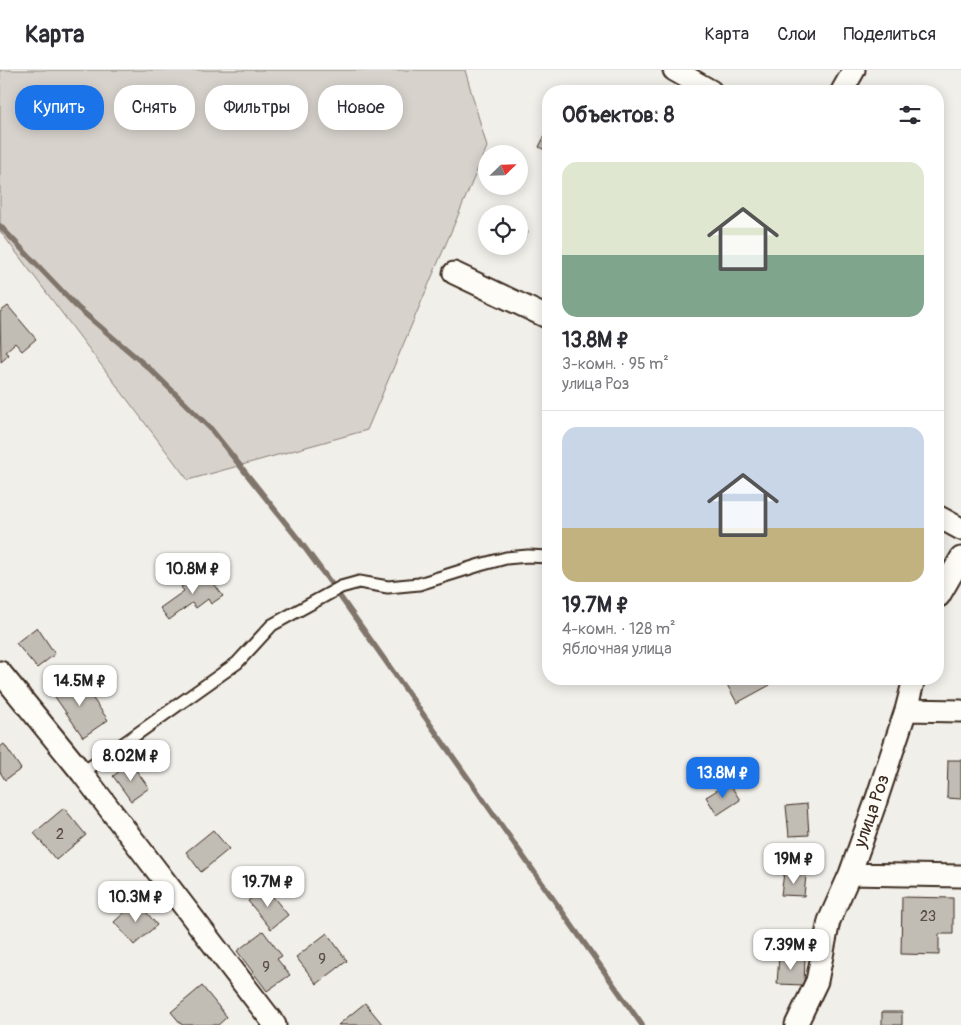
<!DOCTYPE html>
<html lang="ru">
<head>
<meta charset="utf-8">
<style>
  :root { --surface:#fff; --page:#f7f7f7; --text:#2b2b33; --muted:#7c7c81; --line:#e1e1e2; --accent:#1a73e8 }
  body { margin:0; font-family:Pangolin,sans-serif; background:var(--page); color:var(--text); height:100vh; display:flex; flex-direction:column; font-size:19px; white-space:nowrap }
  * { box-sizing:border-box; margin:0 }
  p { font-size:16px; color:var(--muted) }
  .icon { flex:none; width:28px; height:28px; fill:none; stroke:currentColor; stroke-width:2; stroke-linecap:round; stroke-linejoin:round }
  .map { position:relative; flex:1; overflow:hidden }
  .details { position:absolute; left:542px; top:15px; width:402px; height:600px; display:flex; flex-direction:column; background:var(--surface); border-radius:20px; box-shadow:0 2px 12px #0003 }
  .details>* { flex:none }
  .guide { position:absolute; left:15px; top:15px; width:452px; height:45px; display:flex; gap:10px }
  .needle { width:32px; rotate:67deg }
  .buttons { position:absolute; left:478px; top:75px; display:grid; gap:10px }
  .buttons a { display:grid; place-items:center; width:50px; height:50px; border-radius:50%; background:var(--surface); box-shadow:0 2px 12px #0003; font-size:25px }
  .price { position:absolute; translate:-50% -42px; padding:0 11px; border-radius:10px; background:#fff; color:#222; font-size:16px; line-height:32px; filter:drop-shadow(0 1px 2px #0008) }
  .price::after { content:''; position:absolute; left:50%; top:30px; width:15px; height:11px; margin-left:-8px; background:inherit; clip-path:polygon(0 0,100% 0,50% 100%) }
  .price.selected { background:var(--accent); color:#fff }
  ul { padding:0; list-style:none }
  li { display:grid; align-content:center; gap:10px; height:265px; padding:0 20px }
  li+li { border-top:1px solid var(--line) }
  li span { display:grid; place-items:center; height:155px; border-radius:15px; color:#555 }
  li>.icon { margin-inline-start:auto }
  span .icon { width:90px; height:90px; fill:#fffc; stroke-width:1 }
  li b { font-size:21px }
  h2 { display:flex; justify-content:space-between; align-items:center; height:60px; padding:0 20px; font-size:21px }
  .chip { padding:0 18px; border-radius:20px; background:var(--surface); box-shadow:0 2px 12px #0003; font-size:18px; line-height:45px }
  .chip.selected { background:var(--accent); color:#fff }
  header { display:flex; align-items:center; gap:30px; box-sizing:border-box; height:70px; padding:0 25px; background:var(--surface); border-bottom:1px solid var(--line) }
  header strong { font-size:24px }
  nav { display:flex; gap:28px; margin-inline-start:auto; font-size:18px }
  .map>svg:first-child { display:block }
  .green { fill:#d7d2cc; stroke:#897e75 }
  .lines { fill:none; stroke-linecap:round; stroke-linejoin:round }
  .stream { stroke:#80746b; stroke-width:5.5 }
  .building { fill:#c1bcb4; stroke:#3b2a1e }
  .lane-casing { stroke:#3b2a1e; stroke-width:15 }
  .street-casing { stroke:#3b2a1e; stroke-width:25 }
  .lane { stroke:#fdfcf7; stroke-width:11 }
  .street { stroke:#fdfcf7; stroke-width:21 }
  .labels { text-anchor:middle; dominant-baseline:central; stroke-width:4.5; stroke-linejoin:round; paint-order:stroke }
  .number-label { font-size:15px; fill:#5c4e44 }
  .street-label { font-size:18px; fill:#3b2a1e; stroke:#fdfcf7 }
</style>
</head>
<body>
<header>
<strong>Карта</strong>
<nav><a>Карта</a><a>Слои</a><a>Поделиться</a></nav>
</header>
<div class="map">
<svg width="961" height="955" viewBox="0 0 961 955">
  <rect width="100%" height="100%" fill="#f1efea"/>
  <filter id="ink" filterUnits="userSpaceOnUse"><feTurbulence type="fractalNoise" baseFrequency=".02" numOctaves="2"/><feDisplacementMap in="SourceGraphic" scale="10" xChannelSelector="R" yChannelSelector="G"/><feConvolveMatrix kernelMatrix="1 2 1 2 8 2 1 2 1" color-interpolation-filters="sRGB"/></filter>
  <g filter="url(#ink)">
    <path class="green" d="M 0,0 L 465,0 L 487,77 L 367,360 L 188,410 L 0,161 Z"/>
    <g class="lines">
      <path class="stream" d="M 0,156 L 77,237 L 151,300 L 211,359 L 299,470 L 333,516
        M 339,525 L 642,955"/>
    </g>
    <path class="building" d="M 549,57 L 549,82 L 539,77 Z
      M 519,156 L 528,162 L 519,176 Z
      M 508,176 L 518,176 L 515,181 Z
      M 8,236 L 36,269 L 22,281 L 15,273 L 5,282 L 9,285 L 1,292 L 0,242 Z
      M 204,500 L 223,526 L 211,534 L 208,529 L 196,538 L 192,533 L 169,550 L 160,538 L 184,521 L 181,517 Z
      M 37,557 L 55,584 L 37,598 L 16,573 Z
      M 77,606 L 108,650 L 83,667 L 53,624 Z
      M 724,609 L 766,609 L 770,615 L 737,633 Z
      M 4,674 L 21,699 L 5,710 L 0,702 L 0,677 Z
      M 948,690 L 961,690 L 961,729 L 947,728 Z
      M 131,693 L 149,718 L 131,731 L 113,706 Z
      M 729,713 L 740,730 L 717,745 L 706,727 Z
      M 807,734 L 809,765 L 789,766 L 786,736 Z
      M 64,738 L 86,765 L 56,790 L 34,763 Z
      M 213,760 L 229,779 L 201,802 L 186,782 Z
      M 784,803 L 806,805 L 804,826 L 781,825 Z
      M 265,817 L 288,845 L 271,859 L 248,831 Z
      M 902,827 L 953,828 L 953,864 L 939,864 L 939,885 L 901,884 Z
      M 137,831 L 157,855 L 134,875 L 114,852 Z
      M 263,861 L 282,886 L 277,889 L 290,905 L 267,921 L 237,881 Z
      M 327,863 L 347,891 L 317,914 L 296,887 Z
      M 779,886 L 805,887 L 804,915 L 777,914 Z
      M 202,916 L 227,947 L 218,955 L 182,955 L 171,942 Z
      M 365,933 L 383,955 L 338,955 Z
      M 882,942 L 902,942 L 902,955 L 882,955 Z"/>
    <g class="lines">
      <defs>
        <path id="lane" d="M 82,703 L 237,593 L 272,555 L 341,517 L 359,512 L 388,517 L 419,514 L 480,495 L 506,488 L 528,486 L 549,487"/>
        <path id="street" d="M 674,0 L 711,21
          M 842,21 L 854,0
          M 454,203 L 549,248
          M 939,447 L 961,459
          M 939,526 L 961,488
          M 0,602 L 82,703 L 275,955
          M 906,640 L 961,641
          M 850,804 L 961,806
          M 796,955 L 817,911 L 829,851 L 850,804 L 875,734 L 906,640 L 914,609"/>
      </defs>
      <use href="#lane" class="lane-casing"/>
      <use href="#street" class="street-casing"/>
      <use href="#lane" class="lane"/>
      <use href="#street" class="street"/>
    </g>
  </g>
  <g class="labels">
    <g class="number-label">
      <text x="60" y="764">2</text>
      <text x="928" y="846">23</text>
      <text x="322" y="889">9</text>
      <text x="266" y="897">9</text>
    </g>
    <g class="street-label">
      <text transform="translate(872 741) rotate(-71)">улица Роз</text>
    </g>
  </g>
</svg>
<div class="buttons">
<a><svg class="needle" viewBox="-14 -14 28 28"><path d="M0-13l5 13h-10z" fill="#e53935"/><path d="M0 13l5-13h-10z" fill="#7c7c81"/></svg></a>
<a><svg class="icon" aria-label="locate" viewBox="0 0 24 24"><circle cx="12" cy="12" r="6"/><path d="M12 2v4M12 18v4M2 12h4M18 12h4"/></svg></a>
</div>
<b class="price" style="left:193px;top:525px">10.8M ₽</b>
<b class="price" style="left:80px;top:637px">14.5M ₽</b>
<b class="price" style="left:131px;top:712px">8.02M ₽</b>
<b class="price selected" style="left:723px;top:729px">13.8M ₽</b>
<b class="price" style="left:794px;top:815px">19M ₽</b>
<b class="price" style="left:268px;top:838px">19.7M ₽</b>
<b class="price" style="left:136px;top:853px">10.3M ₽</b>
<b class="price" style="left:791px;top:901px">7.39M ₽</b>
<div class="guide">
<a class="chip selected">Купить</a>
<a class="chip">Снять</a>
<a class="chip">Фильтры</a>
<a class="chip">Новое</a>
</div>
<section class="details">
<h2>Объектов: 8<svg class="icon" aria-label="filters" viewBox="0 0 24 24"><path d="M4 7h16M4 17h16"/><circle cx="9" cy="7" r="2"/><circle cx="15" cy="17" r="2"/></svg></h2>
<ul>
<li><span style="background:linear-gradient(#dfe7d0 60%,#7fa58c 0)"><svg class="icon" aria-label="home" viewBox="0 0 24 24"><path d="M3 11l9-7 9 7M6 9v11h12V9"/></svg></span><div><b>13.8M ₽</b><p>3-комн. · 95 m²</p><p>улица Роз</p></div></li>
<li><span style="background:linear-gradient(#c9d6e8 65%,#c2b280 0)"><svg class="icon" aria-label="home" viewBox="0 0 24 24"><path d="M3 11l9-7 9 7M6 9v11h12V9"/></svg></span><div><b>19.7M ₽</b><p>4-комн. · 128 m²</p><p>Яблочная улица</p></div></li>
</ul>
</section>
</div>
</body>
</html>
